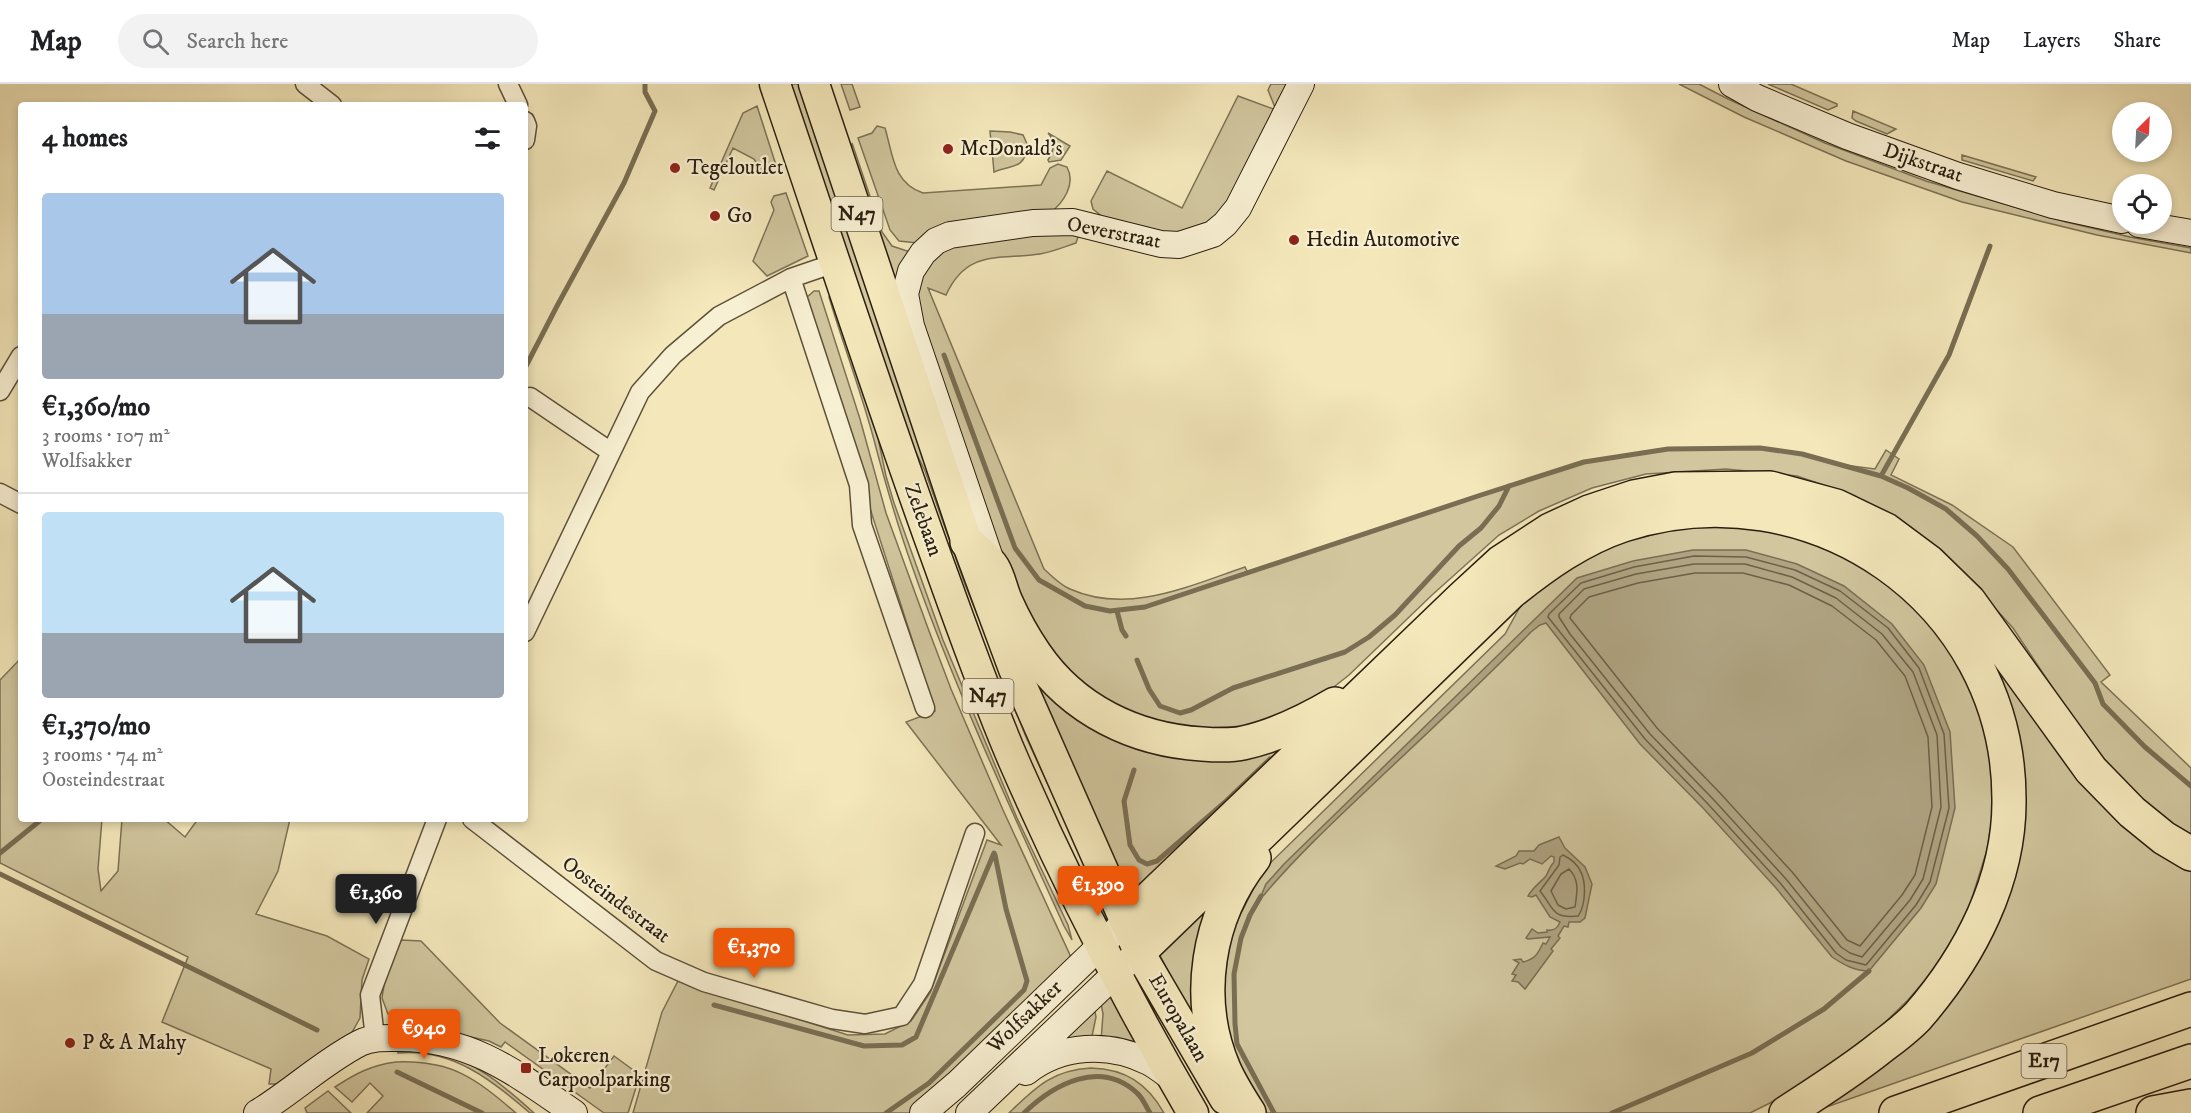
<!DOCTYPE html>
<html lang="en">
<head>
<meta charset="utf-8">
<style>
  :root { --surface:#fff; --page:#f2f2f2; --text:#202124; --muted:#757577; --line:#e0e0e0; --accent:#ea580c }
  body { margin:0; font-family:"IM FELL DW Pica",serif; background:var(--page); color:var(--text); height:100vh; display:flex; flex-direction:column; font-size:22px; white-space:nowrap }
  * { box-sizing:border-box; margin:0 }
  p { font-size:20px; color:var(--muted) }
  .icon { flex:none; width:33px; height:33px; fill:none; stroke:currentColor; stroke-width:2; stroke-linecap:round; stroke-linejoin:round }
  .map { position:relative; flex:1; overflow:hidden }
  .sheet { position:absolute; left:18px; top:18px; width:510px; height:720px; display:flex; flex-direction:column; background:var(--surface); border-radius:6px; box-shadow:0 3px 9px #0003 }
  .sheet>* { flex:none }
  .needle { width:39px; rotate:24deg }
  .controls { position:absolute; left:2112px; top:18px; display:grid; gap:12px }
  .controls a { display:grid; place-items:center; width:60px; height:60px; border-radius:50%; background:var(--surface); box-shadow:0 3px 9px #0003; font-size:30px }
  .price { position:absolute; translate:-50% -51px; padding:0 14px; border-radius:6px; background:var(--accent); color:#fff; font-size:20px; line-height:39px; filter:drop-shadow(0 2px 3px #0008) }
  .price::after { content:''; position:absolute; left:50%; top:36px; width:18px; height:14px; margin-left:-9px; background:inherit; clip-path:polygon(0 0,100% 0,50% 100%) }
  .price.on { background:#222; color:#fff }
  ul { padding:0; list-style:none }
  li { display:grid; align-content:center; gap:12px; height:318px; padding:0 24px }
  li+li { border-top:2px solid var(--line) }
  li span { display:grid; place-items:center; height:186px; border-radius:6px; color:#555 }
  li>.icon { margin-inline-start:auto }
  span .icon { width:108px; height:108px; fill:#fffc; stroke-width:1 }
  li b { font-size:26px }
  h2 { display:flex; justify-content:space-between; align-items:center; height:72px; padding:0 24px; font-size:26px }
  header { display:flex; align-items:center; gap:36px; box-sizing:border-box; height:84px; padding:0 30px; background:var(--surface); border-bottom:2px solid var(--line) }
  header strong { font-size:28px }
  nav { display:flex; gap:33px; margin-inline-start:auto; font-size:21px }
  .search { width:420px; height:54px; background:var(--page); display:flex; align-items:center; gap:15px; box-sizing:border-box; padding:0 21px; border-radius:33px; color:var(--muted); font-size:22px }
  .map>svg:first-child { display:block }
  .green { fill:#d1c69e; stroke:#7d7256; stroke-width:1.5 }
  .water { fill:#afa381; stroke:#796e53; stroke-width:1.5 }
  .lines { fill:none; stroke-linecap:round; stroke-linejoin:round }
  .shore { stroke:#6c6048; stroke-width:1.5 }
  .stream { stroke:#796e53; stroke-width:5 }
  .street-casing { stroke:#5c503a; stroke-width:21 }
  .secondary-casing { stroke:#291e0f; stroke-width:28 }
  .primary-casing { stroke:#291e0f; stroke-width:33 }
  .highway-casing { stroke:#291e0f; stroke-width:36 }
  .street { stroke:#f8f0d3; stroke-width:18 }
  .secondary { stroke:#f8f0d3; stroke-width:26 }
  .primary { stroke:#f4e8bb; stroke-width:30 }
  .highway { stroke:#f4e8bb; stroke-width:33 }
  .poi-dot { fill:#8f2418; stroke:#f8f0d3; stroke-width:2 }
  .labels { text-anchor:middle; dominant-baseline:central; stroke-width:4.5; stroke-linejoin:round; paint-order:stroke }
  .shield { fill:#f8f0d3; stroke:#675d4a; stroke-width:1.5 }
  .shield-label { font-size:20px; font-weight:bold; fill:#291e0f }
  .poi-label { font-size:21px; fill:#291e0f; stroke:#f8f0d3; text-anchor:start }
  .street-label { font-size:21px; fill:#291e0f; stroke:#f8f0d3 }
</style>
</head>
<body>
<header>
<strong>Map</strong>
<div class="search"><svg class="icon" aria-label="search" viewBox="0 0 24 24"><circle cx="10" cy="10" r="6"/><path d="M15 15l6 6"/></svg>Search here</div>
<nav><a>Map</a><a>Layers</a><a>Share</a></nav>
</header>
<div class="map">
<svg width="2191" height="1029" viewBox="0 0 2191 1029">
  <rect width="100%" height="100%" fill="#f4e8bb"/>
  <filter id="stains"><feTurbulence type="fractalNoise" baseFrequency=".00333" numOctaves="4"/><feColorMatrix values="0 0 0 0 .2 0 0 0 0 .09 0 0 0 0 .02 0 0 0 .5 -.17"/></filter>
  <radialGradient id="worn" r=".72"><stop offset=".6" stop-color="#630" stop-opacity="0"/><stop offset="1" stop-color="#630" stop-opacity=".3"/></radialGradient>
  <path class="green" d="M 788,0 L 802,0 L 1106,826 L 1026,653 L 964,498 L 925,387 L 900,336 Z
    M 841,0 L 852,0 L 860,23 L 850,26 Z
    M 1271,0 L 1289,0 L 1236,108 L 1212,138 L 1170,151 L 1104,134 L 1093,125 L 1091,117 L 1107,87 L 1182,124 L 1238,12 L 1276,26 L 1268,6 Z
    M 1679,0 L 1699,0 L 1728,15 L 1825,59 L 1926,97 L 2066,138 L 2130,153 L 2191,164 L 2191,169 L 2097,151 L 1962,118 L 1846,77 L 1744,33 Z
    M 1768,0 L 1791,0 L 1837,20 L 1837,22 L 1828,26 Z
    M 757,22 L 776,81 L 761,86 L 754,75 L 733,64 L 714,106 L 710,104 L 743,29 Z
    M 1853,27 L 1896,45 L 1887,50 L 1856,37 L 1852,34 Z
    M 877,42 L 885,44 C 893,71 893,99 923,109 L 1041,101 L 1050,84 L 1058,80 L 1067,83 C 1076,100 1064,118 1050,129 L 918,159 L 899,157 L 890,146 L 858,54 L 872,49 Z
    M 990,47 L 1010,48 L 1023,51 L 1028,62 C 1023,87 1012,80 994,88 L 992,66 L 1001,65 L 1000,58 L 991,58 Z
    M 1048,49 L 1070,62 L 1061,76 L 1049,78 L 1048,76 C 1054,66 1056,58 1048,49 Z
    M 852,59 L 882,148 L 892,162 L 910,168 L 896,200 L 850,74 Z
    M 1962,71 L 2036,93 L 2033,97 L 1962,76 Z
    M 786,109 L 808,172 L 767,192 L 753,177 L 774,126 L 771,118 L 774,112 Z
    M 1079,150 L 1076,159 C 1064,163 1052,168 1040,170 C 999,176 967,165 946,211 L 928,204 L 1044,485 C 1052,492 1060,501 1070,505 C 1128,531 1189,502 1245,483 L 1248,489 L 1584,378 L 1668,365 L 1760,364 L 1802,370 L 1844,381 L 1875,385 L 1886,366 L 1899,375 L 1891,391 L 1952,421 L 2013,463 L 2110,591 L 2101,598 L 2191,684 L 2191,753 L 2147,724 L 2106,677 L 2068,627 L 2013,544 L 1964,490 L 1905,439 L 1853,411 L 1797,392 L 1726,385 L 1646,390 L 1592,404 L 1539,427 L 1499,451 L 1432,511 L 1349,591 L 1321,613 L 1289,628 L 1248,642 L 1204,644 L 1157,640 L 1092,609 L 1062,582 L 1038,551 L 1003,486 L 914,221 C 917,210 917,194 923,185 C 948,144 1037,150 1079,150 Z
    M 814,207 L 819,207 L 860,335 L 886,429 L 929,547 L 951,605 L 1003,726 L 1070,871 L 1070,875 L 913,1029 L 633,1029 L 662,928 L 678,897 L 848,951 L 885,950 L 911,937 L 930,909 L 987,756 L 1001,761 L 906,638 L 935,627 L 867,415 L 806,214 Z
    M 829,213 L 832,213 L 878,354 L 886,392 L 894,419 L 943,556 L 1017,734 L 1068,841 L 1072,856 L 1064,842 C 1010,723 955,605 912,482 C 897,440 885,398 874,356 C 861,307 843,260 829,213 Z
    M 1743,411 C 1761,414 1780,415 1797,420 C 1826,427 1856,440 1882,454 C 1945,489 1984,554 2022,612 C 2053,658 2086,707 2129,742 C 2147,757 2170,770 2191,780 L 2191,895 L 1821,1025 L 1816,1023 L 1817,1020 C 1831,1012 1845,1005 1858,996 C 1935,938 2004,849 2017,751 C 2025,691 2013,629 1985,576 C 1908,431 1739,383 1591,445 C 1540,467 1501,508 1461,546 C 1390,612 1320,680 1250,747 C 1231,765 1212,784 1193,802 C 1182,813 1171,825 1159,834 L 1157,830 L 1164,822 L 1497,502 C 1551,458 1611,418 1684,412 C 1704,411 1724,411 1743,411 Z
    M 1728,441 L 1800,453 L 1851,474 L 1898,507 L 1931,539 L 1957,577 L 1980,622 L 1996,709 L 1987,766 L 1966,833 L 1945,873 L 1908,916 L 1867,956 L 1826,985 L 1770,1019 L 1750,1029 L 1258,1029 L 1235,990 L 1222,914 L 1231,849 L 1263,786 L 1505,550 L 1526,512 L 1553,492 L 1611,461 L 1683,443 Z
    M 1024,573 L 1112,650 L 1311,646 L 1132,812 L 1085,716 Z
    M 21,574 L 21,735 L 102,735 L 98,785 L 101,807 L 118,787 L 122,735 L 164,735 L 185,753 L 198,735 L 290,735 L 278,787 L 256,830 L 327,852 L 369,875 L 362,896 L 360,934 L 351,950 L 284,1000 L 269,1000 L 271,985 L 162,938 L 188,873 L 0,779 L 0,596 Z
    M 1230,793 L 1197,941 L 1155,862 Z
    M 401,856 L 421,857 L 500,939 L 590,1004 L 614,972 L 640,991 L 628,1029 L 604,1029 L 505,958 L 501,963 L 489,957 L 435,945 L 410,942 L 400,938 L 388,930 L 382,914 L 385,895 Z
    M 1109,909 L 1143,965 L 1101,957 L 1103,930 L 1100,914 Z
    M 1093,918 L 1096,933 L 1091,957 L 1053,956 Z
    M 397,966 C 410,966 423,965 435,968 C 475,976 505,1003 534,1029 L 530,1029 C 492,996 452,964 398,969 Z
    M 396,978 C 452,976 475,994 516,1029 L 367,1029 L 383,1012 L 370,999 L 352,1018 L 335,1003 C 355,990 371,981 396,978 Z
    M 1091,984 C 1125,985 1147,999 1164,1029 L 1009,1029 C 1035,1004 1052,986 1091,984 Z
    M 328,1007 L 351,1029 L 307,1029 L 305,1024 Z"/>
  <path class="water" d="M 1693,466 L 1746,466 L 1797,480 L 1844,502 L 1892,540 L 1924,581 L 1950,648 L 1955,724 L 1936,800 L 1921,824 L 1869,887 C 1855,887 1844,881 1832,873 L 1776,804 L 1703,724 L 1640,660 L 1546,539 L 1540,541 L 1531,548 C 1484,596 1435,642 1386,688 C 1344,728 1301,767 1264,811 L 1261,812 L 1266,800 L 1284,780 L 1577,494 L 1633,477 Z
    M 1559,753 L 1565,764 L 1585,783 L 1592,800 L 1585,834 L 1580,838 L 1569,838 L 1568,843 L 1564,842 L 1558,852 L 1560,854 L 1551,865 L 1553,867 L 1525,905 L 1518,898 L 1512,897 L 1516,891 L 1512,890 L 1519,879 L 1514,876 L 1521,875 L 1523,878 C 1536,875 1538,869 1543,859 L 1546,860 L 1550,853 L 1528,855 L 1526,854 L 1532,845 L 1538,849 L 1547,848 L 1547,846 C 1553,847 1558,844 1560,838 L 1550,833 L 1536,811 L 1532,813 L 1528,812 C 1533,803 1540,799 1546,792 C 1549,787 1549,783 1554,778 L 1554,773 L 1551,772 L 1542,780 L 1530,775 L 1523,780 L 1520,779 L 1505,785 L 1496,782 L 1516,772 L 1519,767 L 1534,767 L 1539,761 Z"/>
  <g class="lines">
    <path class="shore" d="M 1694,472 L 1746,473 L 1795,486 L 1840,507 L 1888,544 L 1919,584 L 1944,650 L 1949,724 L 1930,798 L 1916,821 L 1866,881 L 1846,876 L 1836,869 L 1781,800 L 1708,720 L 1645,655 L 1548,533 L 1549,530 L 1581,499 L 1634,483 Z
      M 1694,480 L 1745,480 L 1792,493 L 1836,514 L 1882,550 L 1913,588 L 1937,651 L 1941,723 L 1923,795 L 1910,816 L 1862,873 L 1850,869 L 1841,863 L 1786,795 L 1713,715 L 1650,650 L 1570,550 L 1559,533 L 1559,530 L 1584,505 L 1636,490 Z
      M 1695,489 L 1743,489 L 1789,501 L 1832,522 L 1876,556 L 1905,592 L 1928,653 L 1932,723 L 1915,791 L 1902,811 L 1860,862 L 1847,856 L 1793,789 L 1720,709 L 1657,644 L 1570,534 L 1571,531 L 1589,513 L 1638,499 Z
      M 1563,771 C 1582,780 1586,795 1584,815 C 1583,822 1582,827 1578,832 C 1551,835 1554,824 1540,807 L 1559,781 L 1560,773 Z
      M 1569,785 C 1580,796 1577,809 1575,823 L 1566,825 L 1558,821 L 1551,807 L 1561,790 Z"/>
    <path class="stream" d="M 944,271 L 1015,464 L 1039,496 L 1085,522 L 1110,527 L 1145,523 L 1481,411 L 1584,378 L 1668,365 L 1760,364 L 1802,370 L 1881,392 L 1908,404 L 1946,425 L 1977,452 L 2008,485 L 2095,599 L 2103,620 L 2145,663 L 2191,702
      M 525,284 L 557,222 L 624,99 L 655,27 L 645,8 L 645,0
      M 1881,392 L 1949,271 L 1990,162
      M 1117,527 L 1122,546 L 1126,552
      M 1137,576 L 1149,605 L 1160,622 L 1180,629 L 1191,626 L 1233,604 L 1345,568 L 1369,553 L 1395,531 L 1459,462 L 1481,444 L 1499,422 L 1509,402
      M 1134,686 L 1124,717 L 1130,761 L 1139,776 L 1147,780 L 1157,777 L 1224,719 L 1270,675
      M 0,769 L 42,735
      M 0,790 L 317,946
      M 1261,812 L 1250,831 L 1241,854 L 1234,890 L 1235,940 L 1237,960 L 1274,1029
      M 714,921 L 864,962 L 902,961 L 916,953 L 994,769
      M 397,988 L 482,1029
      M 886,1029 L 929,999 L 1024,906 L 1027,897 L 1006,825 L 995,771
      M 1024,1029 C 1054,1000 1100,975 1137,1009 C 1143,1014 1146,1023 1150,1029
      M 1612,1029 L 1752,969 L 1824,925 L 1869,887"/>
    <defs>
      <path id="street" d="M 305,0 L 332,21
        M 508,0 L 518,21
        M 525,37 L 527,42 L 525,56
        M 791,194 L 859,401 L 862,441 L 925,624
        M 0,307 L 21,272
        M 530,313 L 611,368
        M 0,409 L 21,420
        M 525,548 L 640,308 L 673,271 L 719,232 L 791,194 L 835,179
        M 472,735 L 656,877 L 704,898 L 832,935 L 865,940 L 902,932 L 923,900 L 975,749
        M 375,954 L 370,911 L 437,735"/>
      <path id="secondary" d="M 1732,0 L 1757,14 L 1847,52 L 1958,92 L 2053,121 L 2122,136
        M 2139,140 L 2191,149
        M 992,480 L 911,242 L 905,210 L 911,187 L 923,169 L 936,157 L 950,151 L 1033,139 L 1073,138 L 1161,160 L 1179,161 L 1213,150 L 1225,140 L 1238,124 L 1301,0
        M 1026,988 C 1061,960 1109,958 1149,978 C 1157,982 1165,989 1172,994
        M 257,1029 C 292,1008 323,978 360,959 C 372,953 386,954 400,954 C 472,954 517,990 574,1029
        M 923,1029 L 957,1000 L 1126,837
        M 969,1029 L 1130,876"/>
      <path id="primary" d="M 775,0 C 827,154 877,308 932,461 C 958,533 983,605 1013,675 C 1066,797 1126,915 1193,1029
        M 814,0 L 967,458 L 1014,585 L 1139,868 L 1225,1015"/>
      <path id="highway" d="M 967,458 C 975,466 987,474 993,484 C 999,494 1001,507 1006,518 C 1014,536 1024,554 1035,570 C 1073,626 1135,656 1202,660 C 1215,661 1230,662 1243,659 C 1276,652 1306,637 1335,620
        M 1126,837 L 1462,514 L 1501,478 L 1550,446 L 1589,428 L 1634,413 L 1676,405 L 1770,404 L 1836,422 L 1886,446 L 1929,478 L 1969,517 L 2091,686 L 2132,728 L 2164,754 L 2191,770
        M 1139,868 L 1511,508 C 1545,481 1581,455 1623,441 C 1811,380 2009,515 2009,715 C 2010,796 1970,872 1918,932 C 1907,944 1893,954 1880,964 C 1850,988 1818,1008 1786,1029
        M 1249,1029 C 1240,1015 1231,1001 1224,985 C 1194,915 1207,833 1254,774
        M 1896,1029 L 2191,925
        M 2040,1029 L 2191,977
        M 2153,1029 L 2191,1022"/>
    </defs>
    <use href="#street" class="street-casing"/>
    <use href="#secondary" class="secondary-casing"/>
    <use href="#primary" class="primary-casing"/>
    <use href="#highway" class="highway-casing"/>
    <use href="#street" class="street"/>
    <use href="#secondary" class="secondary"/>
    <use href="#primary" class="primary"/>
    <use href="#highway" class="highway"/>
  </g>
  <g class="poi-dot">
    <circle cx="948" cy="65" r="6"/>
    <circle cx="675" cy="84" r="6"/>
    <circle cx="715" cy="132" r="6"/>
    <circle cx="1294" cy="156" r="6"/>
    <circle cx="70" cy="959" r="6"/>
    <rect x="520" y="978" width="12" height="12" rx="3"/>
  </g>
  <g class="labels">
    <g class="shield">
      <rect x="831.5" y="113" width="51" height="34" rx="4.5"/>
      <rect x="962.5" y="595" width="51" height="34" rx="4.5"/>
      <rect x="2021.5" y="960" width="45" height="34" rx="4.5"/>
    </g>
    <g class="shield-label">
      <text x="857" y="130">N47</text>
      <text x="988" y="612">N47</text>
      <text x="2044" y="977">E17</text>
    </g>
    <g class="poi-label">
      <text x="960" y="65">McDonald's</text>
      <text x="687" y="84">Tegeloutlet</text>
      <text x="727" y="132">Go</text>
      <text x="1306" y="156">Hedin Automotive</text>
      <text x="82" y="959">P &amp; A Mahy</text>
      <text x="538" y="972">Lokeren<tspan x="538" dy="24">Carpoolparking</tspan></text>
    </g>
    <g class="street-label">
      <text transform="translate(1923 79) rotate(19)">Dijkstraat</text>
      <text transform="translate(1114 149) rotate(11)">Oeverstraat</text>
      <text transform="translate(923 436) rotate(70)">Zelebaan</text>
      <text transform="translate(616 816) rotate(37)">Oosteindestraat</text>
      <text transform="translate(1025 933) rotate(-44)">Wolfsakker</text>
      <text transform="translate(1178 934) rotate(60)">Europalaan</text>
    </g>
  </g>
  <rect width="100%" height="100%" filter="url(#stains)"/>
  <rect width="100%" height="100%" fill="url(#worn)"/>
</svg>
<div class="controls">
<a><svg class="needle" viewBox="-14 -14 28 28"><path d="M0-13l5 13h-10z" fill="#e53935"/><path d="M0 13l5-13h-10z" fill="#757577"/></svg></a>
<a><svg class="icon" aria-label="locate" viewBox="0 0 24 24"><circle cx="12" cy="12" r="6"/><path d="M12 2v4M12 18v4M2 12h4M18 12h4"/></svg></a>
</div>
<b class="price" style="left:1098px;top:833px">€1,390</b>
<b class="price on" style="left:376px;top:841px">€1,360</b>
<b class="price" style="left:754px;top:895px">€1,370</b>
<b class="price" style="left:424px;top:976px">€940</b>
<section class="sheet">
<h2>4 homes<svg class="icon" aria-label="filters" viewBox="0 0 24 24"><path d="M4 7h16M4 17h16"/><circle cx="9" cy="7" r="2"/><circle cx="15" cy="17" r="2"/></svg></h2>
<ul>
<li><span style="background:linear-gradient(#a9c7e8 65%,#9aa5b1 0)"><svg class="icon" aria-label="home" viewBox="0 0 24 24"><path d="M3 11l9-7 9 7M6 9v11h12V9"/></svg></span><div><b>€1,360/mo</b><p>3 rooms · 107 m²</p><p>Wolfsakker</p></div></li>
<li><span style="background:linear-gradient(#bfe0f5 65%,#9aa5b1 0)"><svg class="icon" aria-label="home" viewBox="0 0 24 24"><path d="M3 11l9-7 9 7M6 9v11h12V9"/></svg></span><div><b>€1,370/mo</b><p>3 rooms · 74 m²</p><p>Oosteindestraat</p></div></li>
</ul>
</section>
</div>
</body>
</html>
